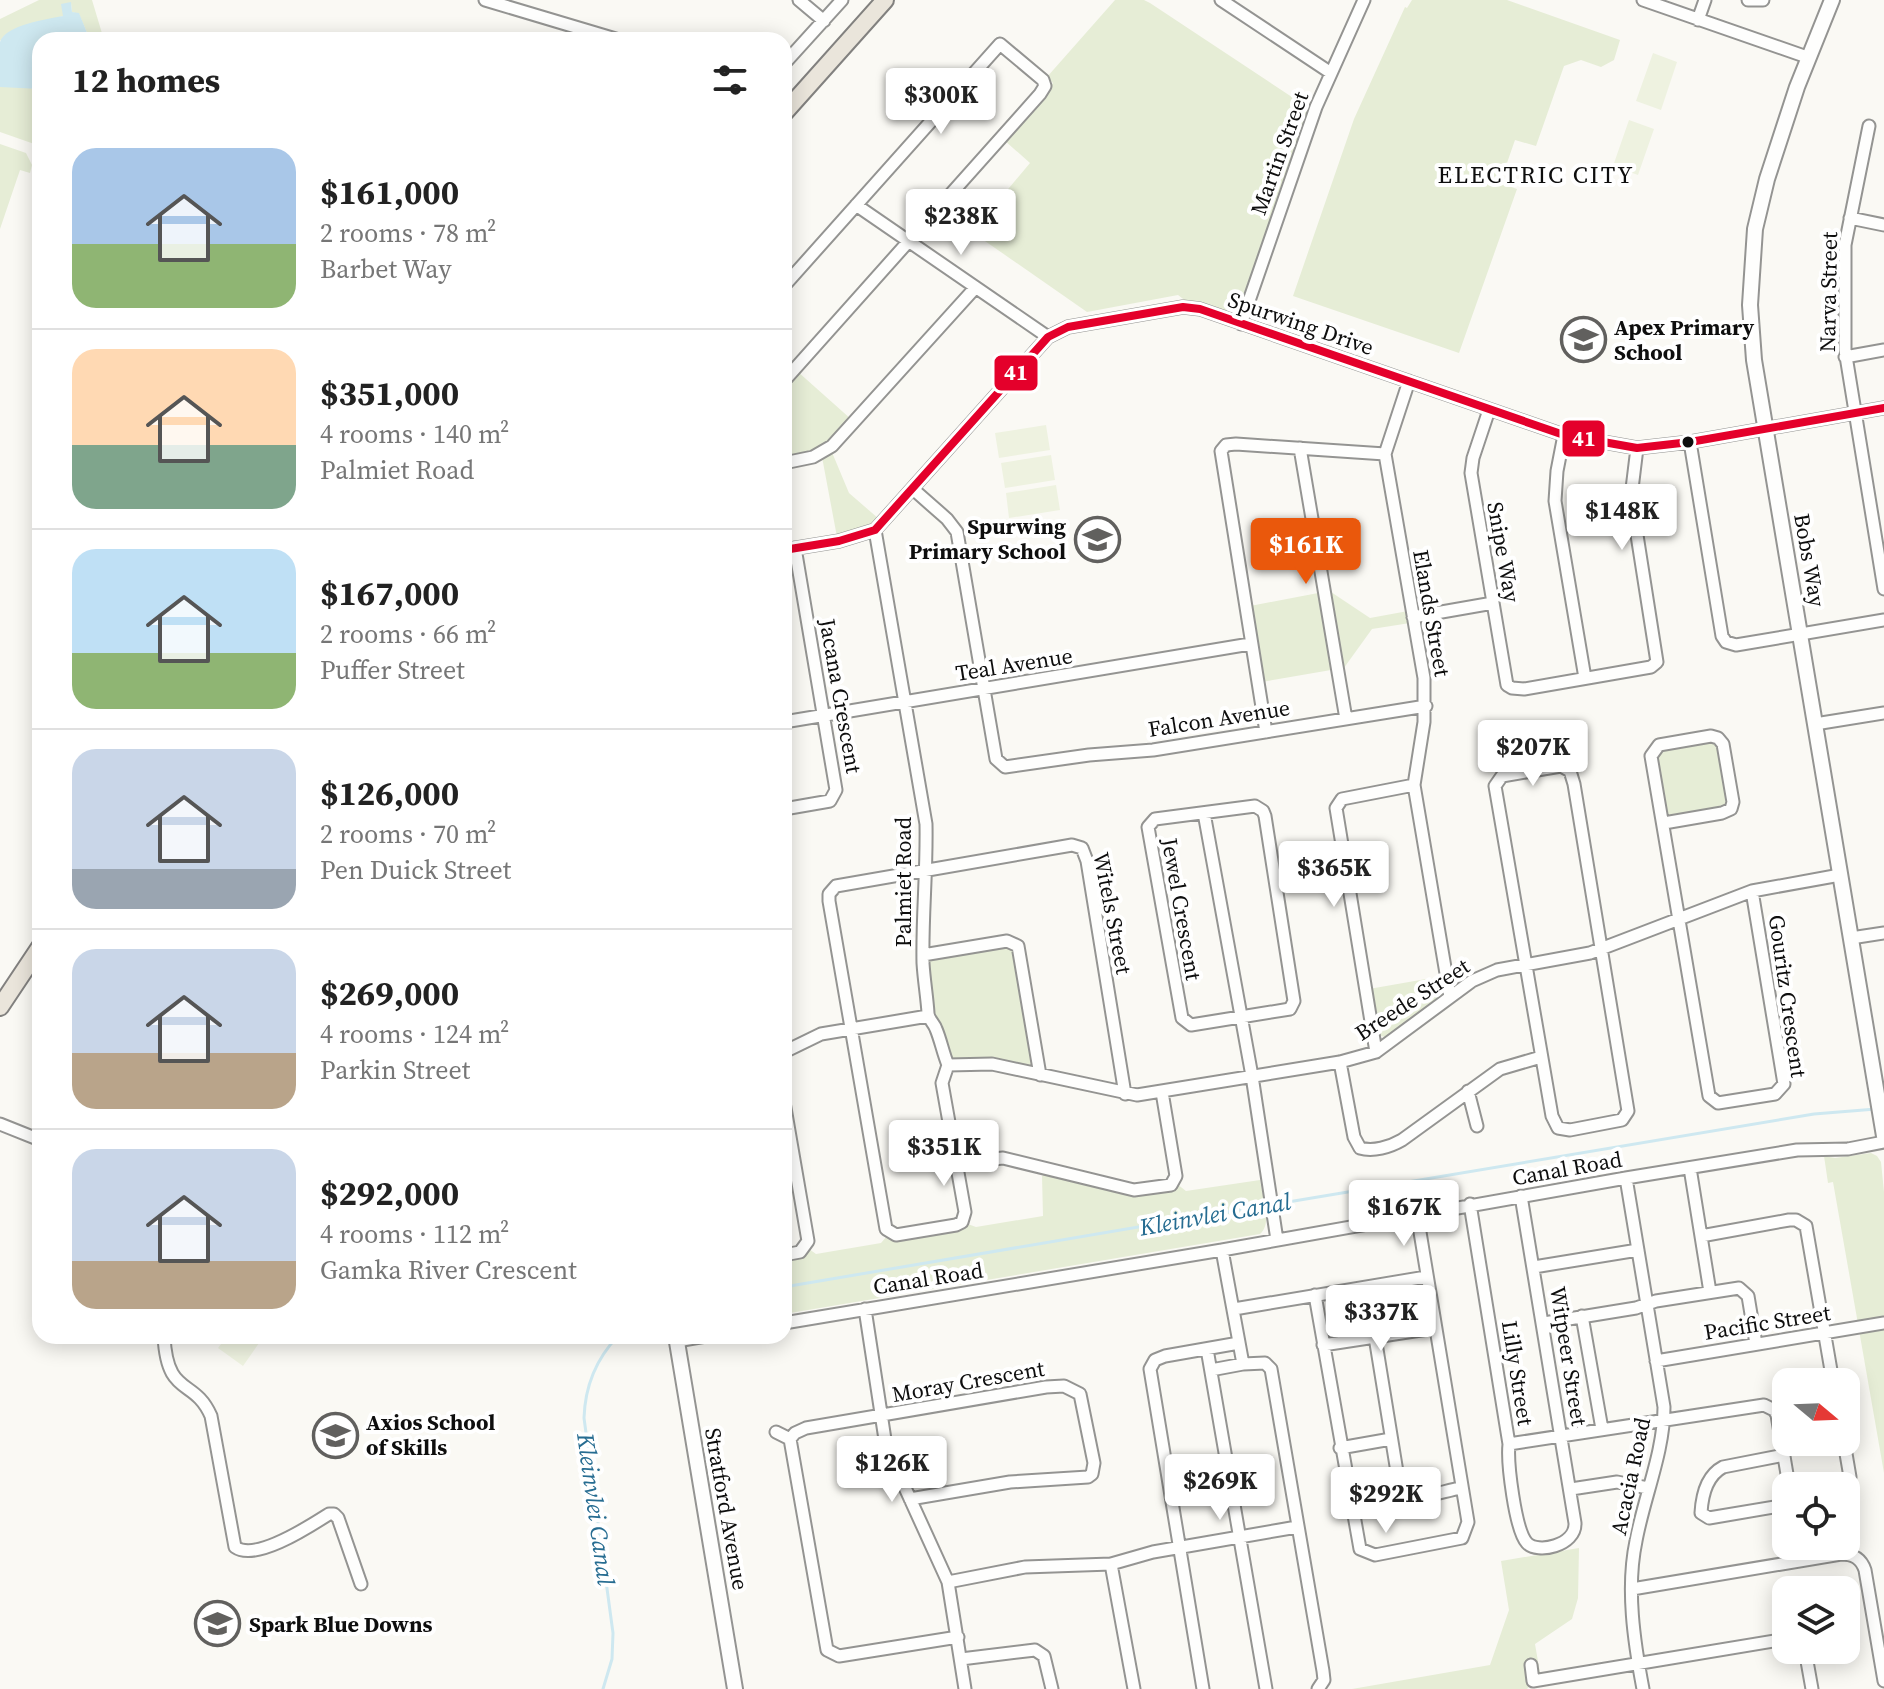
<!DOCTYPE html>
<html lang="en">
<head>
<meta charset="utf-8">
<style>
  :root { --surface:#fff; --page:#f2f2f2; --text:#222; --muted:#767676; --line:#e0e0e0; --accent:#ea580c }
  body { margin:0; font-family:"Source Serif 4",serif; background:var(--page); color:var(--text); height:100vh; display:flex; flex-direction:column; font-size:30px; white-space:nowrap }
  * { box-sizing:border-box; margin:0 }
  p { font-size:26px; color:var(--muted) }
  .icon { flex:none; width:44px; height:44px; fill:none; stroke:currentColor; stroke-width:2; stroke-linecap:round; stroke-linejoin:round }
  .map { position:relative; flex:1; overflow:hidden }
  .sheet { position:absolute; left:32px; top:32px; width:760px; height:1312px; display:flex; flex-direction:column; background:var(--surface); border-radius:24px; box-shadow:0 4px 20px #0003 }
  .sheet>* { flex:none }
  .needle { width:52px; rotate:109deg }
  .controls { position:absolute; left:1772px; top:1368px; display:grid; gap:16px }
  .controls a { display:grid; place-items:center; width:88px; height:88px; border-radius:16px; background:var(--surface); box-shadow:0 4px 20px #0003; font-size:40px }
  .price { position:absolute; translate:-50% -68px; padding:0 18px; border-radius:8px; background:#fff; color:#222; font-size:26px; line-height:52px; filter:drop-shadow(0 2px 4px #0008) }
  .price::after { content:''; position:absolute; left:50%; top:48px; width:24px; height:18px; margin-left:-12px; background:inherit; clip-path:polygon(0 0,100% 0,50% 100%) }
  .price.selected { background:var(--accent); color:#fff }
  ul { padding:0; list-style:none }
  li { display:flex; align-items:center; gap:24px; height:200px; padding:0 40px }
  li+li { border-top:2px solid var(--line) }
  li span { display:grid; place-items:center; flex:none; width:224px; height:160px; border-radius:24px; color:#555 }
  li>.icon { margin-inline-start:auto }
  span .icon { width:96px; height:96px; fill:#fffc; stroke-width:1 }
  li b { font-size:34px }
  h2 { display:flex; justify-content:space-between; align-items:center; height:96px; padding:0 40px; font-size:34px }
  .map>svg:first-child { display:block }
  .green { fill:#e6edd6 }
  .pitch { fill:#eef2e0 }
  .water { fill:#cee8f0 }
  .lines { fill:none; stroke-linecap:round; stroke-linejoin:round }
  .stream { stroke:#cee8f0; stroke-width:3 }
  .minor-casing { stroke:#949492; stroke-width:15 }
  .tertiary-casing { stroke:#949492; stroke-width:18 }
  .primary-casing { stroke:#82817f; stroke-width:20 }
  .minor { stroke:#fefefd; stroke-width:11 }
  .tertiary { stroke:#fefefd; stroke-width:14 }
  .primary { stroke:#eae5db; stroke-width:16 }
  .bus-1-casing { stroke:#fff; stroke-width:14 }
  .bus-1 { stroke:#e4002b; stroke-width:8 }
  .bus-dot { fill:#0e0e0e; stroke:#fff; stroke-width:3 }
  .labels { text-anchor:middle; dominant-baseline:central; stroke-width:8; stroke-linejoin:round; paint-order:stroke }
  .street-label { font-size:22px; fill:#0e0e0e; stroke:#fff }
  .poi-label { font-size:22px; font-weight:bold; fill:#0e0e0e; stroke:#fff; text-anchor:start }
  .neighbourhood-label { font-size:24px; letter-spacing:2px; fill:#0e0e0e; stroke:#fff }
  .water-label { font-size:24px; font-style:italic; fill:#266c91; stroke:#fff }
  .line-badge { stroke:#fff; stroke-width:3 }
  .badge-label { font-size:22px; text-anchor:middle; font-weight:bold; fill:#fff }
</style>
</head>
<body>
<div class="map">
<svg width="1884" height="1689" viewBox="0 0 1884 1689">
  <rect width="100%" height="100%" fill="#faf9f4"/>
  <path class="green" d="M 39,0 L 92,0 L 104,40 L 90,40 L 79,14 L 72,12 L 71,3 L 63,16 L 5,35 L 0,41 L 0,19 Z
    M 1115,0 L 1144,0 L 1150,3 L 1310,109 L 1241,307 L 1233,314 L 1187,302 L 1178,295 L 1087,312 L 972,232 L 1030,163 L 1004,140 L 1053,83 L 1047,77 Z
    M 1412,0 L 1507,0 L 1620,40 L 1614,60 L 1601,67 L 1581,60 L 1564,66 L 1536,146 L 1515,140 L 1500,183 L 1517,189 L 1459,353 L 1293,296 L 1354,119 L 1405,7 L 1407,8 Z
    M 10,86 L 40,89 L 40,146 L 0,132 L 0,87 Z
    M 0,144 L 26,153 L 32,165 L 30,173 L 20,170 L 0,229 Z
    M 797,371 L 852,420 C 832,441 823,451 794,456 C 777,444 784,405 784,386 Z
    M 831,450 L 849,493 L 879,519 L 873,525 L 837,537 L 822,457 Z
    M 1328,590 L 1370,618 L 1408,611 L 1410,623 L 1372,629 L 1341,672 Z
    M 1318,593 L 1331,670 L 1262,682 L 1250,606 Z
    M 1717,741 L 1727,804 L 1725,806 L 1670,816 L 1666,811 L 1658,757 L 1661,751 Z
    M 1007,945 L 1014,947 L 1033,1063 L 1029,1067 L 989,1059 L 953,1059 L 950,1057 L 933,1017 L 928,961 Z
    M 1443,976 L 1443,996 L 1388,1038 L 1378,1035 L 1369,989 Z
    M 1871,1153 L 1877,1156 L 1881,1162 L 1884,1192 L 1884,1320 L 1858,1324 L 1833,1182 L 1828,1183 L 1824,1156 L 1835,1158 Z
    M 1046,1173 L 1137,1194 L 1177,1184 L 1186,1191 L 1260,1180 C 1262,1196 1273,1223 1260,1234 L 784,1314 L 784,1257 L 809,1249 L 816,1254 L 881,1243 L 887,1236 L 965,1223 L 976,1227 L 1043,1216 L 1042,1176 Z
    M 1884,1327 L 1884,1473 L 1859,1330 Z
    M 1579,1548 L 1578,1598 L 1572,1619 L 1535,1644 L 1540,1673 L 1527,1689 L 1352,1689 L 1490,1665 L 1509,1610 L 1501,1561 Z"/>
  <path class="pitch" d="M 1653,53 L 1677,62 L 1661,110 L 1636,101 Z
    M 1629,120 L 1654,129 L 1638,175 L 1613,166 Z
    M 1046,425 L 1050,450 L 999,458 L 995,433 Z
    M 1051,455 L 1055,480 L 1005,488 L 1001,463 Z
    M 1056,485 L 1060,510 L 1009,518 L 1006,493 Z
    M 227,1336 L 264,1336 L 243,1366 L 218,1348 Z"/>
  <path class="water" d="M 71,2 L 72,12 L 79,13 L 90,40 L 40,40 L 40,89 L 0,87 C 0,74 0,54 0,42 C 5,25 48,19 63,16 L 61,4 Z"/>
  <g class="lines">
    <path class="stream" d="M 1276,1204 L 1814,1114 L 1876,1109
      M 784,1287 L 1268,1205
      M 603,1689 L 612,1659 L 613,1633 L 584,1418 C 585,1386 596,1359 618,1336"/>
    <defs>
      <path id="minor" d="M 485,0 L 619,40
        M 799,0 L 824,21
        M 1221,0 L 1331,73
        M 1643,0 L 1807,57
        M 1748,0 L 1763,0
        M 1698,20 L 1705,0
        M 784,64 L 842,0
        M 1869,126 L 1845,245 L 1845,350 L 1884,589
        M 856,205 L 1048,337
        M 1850,218 L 1884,225
        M 784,286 L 1000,44 L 1043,80 L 1045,86 L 1040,94 L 784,381
        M 1241,324 L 1316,107 L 1364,0
        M 1845,357 L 1884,350
        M 1409,381 L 1385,454 L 1424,678 L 1424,722 L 1414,785 L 1450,997
        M 1489,410 L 1473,458 L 1471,473 L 1507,685 L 1512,688 L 1524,689 L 1651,667 L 1657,662 L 1631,497 L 1637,448
        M 1564,435 L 1557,471 L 1555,501 L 1585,678
        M 1690,442 L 1722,636 L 1726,642 L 1736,645 L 1884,620
        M 1300,448 L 1346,719
        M 784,463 L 813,457 L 832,446 L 975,288
        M 913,489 L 947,519 L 957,532 L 996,759 L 1005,767 L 1089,755 L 1153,750 L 1426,706
        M 875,530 L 926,824 C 927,871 922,917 923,963 C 924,980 927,997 928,1013 C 928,1019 934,1023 936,1029 C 941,1041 943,1053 948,1065 L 942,1083 L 965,1212 L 962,1222 L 956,1225 L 896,1235 L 886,1229 L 829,901 L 829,894 L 836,886 L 1072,845 L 1082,848 L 1087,861 L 1125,1094
        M 784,550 L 839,541 L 875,530 L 1048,337 L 1068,327 L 1183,307 L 1200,309 L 1564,435 L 1637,448 L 1690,442 L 1884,408
        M 1413,617 L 1493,603
        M 784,722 L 1250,644
        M 1815,724 L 1884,713
        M 1266,732 L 1221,451 L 1226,445 L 1236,444 L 1385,454
        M 1561,766 L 1570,771 L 1574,784 L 1628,1111 L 1622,1120 L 1570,1130 L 1558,1128 L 1552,1116 L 1495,786 L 1502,776 Z
        M 1255,806 L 1263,811 L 1265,816 L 1294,1001 L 1290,1009 L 1191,1025 L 1182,1018 L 1148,827 L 1155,819 Z
        M 784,809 L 830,801 L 836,790 L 795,548
        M 1204,813 L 1252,1076 L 1277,1240
        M 1664,823 L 1722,813 L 1731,809 L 1733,802 L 1723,744 L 1718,738 L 1711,736 L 1659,745 L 1651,756 L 1709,1096 L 1718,1103 L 1775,1094 L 1784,1084 L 1752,891
        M 1851,938 L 1884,933
        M 923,955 L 1007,941 L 1018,946 L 1040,1075
        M 784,1052 L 821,1034 L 928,1016
        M 1376,1052 L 1336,808 L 1342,799 L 1414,785
        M 1340,1062 L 1354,1137 L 1360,1148 C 1373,1152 1390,1147 1402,1140 L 1500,1069 L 1541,1057
        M 948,1065 L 992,1064 L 1137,1095 L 1340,1062 L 1376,1052 L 1472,981 L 1497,970 L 1590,953 L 1752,891 L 1840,875
        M 1468,1091 L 1477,1126
        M 784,1102 L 808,1241 L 800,1252 L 784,1255
        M 0,1124 L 40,1140
        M 957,1163 L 1003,1158 L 1134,1190 L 1171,1185 L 1176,1176 L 1162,1092
        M 1690,1168 L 1710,1292
        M 1626,1178 L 1664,1407 C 1664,1452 1644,1497 1636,1541 C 1626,1588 1634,1642 1643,1689
        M 1470,1204 L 1509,1444 C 1507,1462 1515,1530 1527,1543 C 1537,1554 1576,1546 1575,1523 L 1521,1196
        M 1701,1236 L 1789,1220 L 1796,1220 L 1806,1226 L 1833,1382
        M 1222,1250 L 1243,1364 L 1265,1363 L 1271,1369 L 1323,1671 L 1324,1680 L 1318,1689
        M 1534,1267 L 1638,1250
        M 1315,1295 L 1360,1549 L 1375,1555 L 1462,1538 L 1468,1522 L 1417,1214
        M 865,1309 L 886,1446 L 948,1582 L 965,1689
        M 1234,1309 L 1426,1277
        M 1582,1316 L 1602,1429
        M 784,1323 L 1222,1250 L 1626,1178 L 1797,1150 L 1848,1149 L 1884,1142
        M 1544,1323 L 1636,1308 L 1656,1301 L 1739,1288 L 1748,1296 L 1756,1344
        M 164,1336 C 167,1398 194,1377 211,1416 L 235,1547 C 256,1562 310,1526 329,1514 L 334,1514 L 338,1518 L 361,1584
        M 1375,1337 L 1397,1472 C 1406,1509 1432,1493 1461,1488
        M 677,1341 L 706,1336
        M 1323,1345 L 1434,1328
        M 1207,1349 L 1266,1689
        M 1656,1361 L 1884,1323
        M 1211,1370 L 1243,1364
        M 776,1432 L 790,1439
        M 1844,1442 L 1850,1477 L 1846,1493
        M 1509,1444 L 1764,1405 L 1774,1410 L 1777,1415 L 1789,1486
        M 1340,1448 L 1391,1439
        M 1784,1455 L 1723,1467 C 1706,1476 1702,1495 1701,1513 L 1709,1518 L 1786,1505
        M 1571,1489 L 1617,1482 L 1648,1488
        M 910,1499 L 1010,1482 L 1088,1477 L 1092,1474 L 1094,1463 L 1080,1394 L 1064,1386 L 1046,1387 L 806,1428 L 795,1433 L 790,1439 L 827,1650 L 839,1656 L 958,1637
        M 1111,1564 L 1134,1689
        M 948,1582 L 1025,1567 L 1111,1564 L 1153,1552 L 1297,1527
        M 1632,1589 L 1841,1554 C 1853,1554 1861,1558 1865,1570 L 1884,1681
        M 1805,1650 L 1812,1689
        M 961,1659 L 1035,1650 L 1044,1656 L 1052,1689
        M 1531,1665 L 1533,1681 L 1786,1639
        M 1203,1689 L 1150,1369 L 1155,1360 L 1165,1356 L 1239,1343"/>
      <path id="tertiary" d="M 1832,0 L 1797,87 L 1767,179 L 1755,229 L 1750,305 L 1754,360 L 1884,1136
        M 676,1336 L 735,1689"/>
      <path id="primary" d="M 784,113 L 885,0
        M 0,1007 L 40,947"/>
    </defs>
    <use href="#minor" class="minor-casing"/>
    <use href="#tertiary" class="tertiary-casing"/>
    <use href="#primary" class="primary-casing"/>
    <use href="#minor" class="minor"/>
    <use href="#tertiary" class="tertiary"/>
    <use href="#primary" class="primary"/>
    <defs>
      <path id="bus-1" d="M 784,550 L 839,541 L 875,530 L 1048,337 L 1068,327 L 1183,307 L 1200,309 L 1564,435 L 1637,448 L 1690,442 L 1884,408"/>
    </defs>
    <use href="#bus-1" class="bus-1-casing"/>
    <use href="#bus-1" class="bus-1"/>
  </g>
  <defs>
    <symbol id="school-ring" viewBox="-11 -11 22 22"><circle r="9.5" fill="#fff" stroke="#61605e" stroke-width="1.5"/><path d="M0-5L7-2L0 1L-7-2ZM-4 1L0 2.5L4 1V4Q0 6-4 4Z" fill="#61605e"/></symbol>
  </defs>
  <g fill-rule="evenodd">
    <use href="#school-ring" x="1558" y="314" width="51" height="51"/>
    <use href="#school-ring" x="1072" y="514" width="51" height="51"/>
    <use href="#school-ring" x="310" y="1410" width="51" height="51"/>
    <use href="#school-ring" x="192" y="1598" width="51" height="51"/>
  </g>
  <circle class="bus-dot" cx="1688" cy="442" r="7"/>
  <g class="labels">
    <g class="street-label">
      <text transform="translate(1279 153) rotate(-70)">Martin Street</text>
      <text transform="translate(1828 292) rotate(-89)">Narva Street</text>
      <text transform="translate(1301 323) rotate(19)">Spurwing Drive</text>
      <text transform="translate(1504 552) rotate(80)">Snipe Way</text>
      <text transform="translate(1810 560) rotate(80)">Bobs Way</text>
      <text transform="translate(1432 613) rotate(80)">Elands Street</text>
      <text transform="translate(1014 664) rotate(-9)">Teal Avenue</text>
      <text transform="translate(841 696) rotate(80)">Jacana Crescent</text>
      <text transform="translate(1219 718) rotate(-9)">Falcon Avenue</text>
      <text transform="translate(903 882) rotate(-90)">Palmiet Road</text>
      <text transform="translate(1182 909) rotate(80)">Jewel Crescent</text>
      <text transform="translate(1113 913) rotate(79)">Witels Street</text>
      <text transform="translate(1788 996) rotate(82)">Gouritz Crescent</text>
      <text transform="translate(1412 999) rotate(-33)">Breede Street</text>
      <text transform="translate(1567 1168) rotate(-10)">Canal Road</text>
      <text transform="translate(928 1278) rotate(-9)">Canal Road</text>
      <text transform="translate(1767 1322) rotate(-9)">Pacific Street</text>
      <text transform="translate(1569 1356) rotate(81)">Witpeer Street</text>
      <text transform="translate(1518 1373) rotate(81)">Lilly Street</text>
      <text transform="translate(968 1381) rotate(-10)">Moray Crescent</text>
      <text transform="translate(1630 1476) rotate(-78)">Acacia Road</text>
      <text transform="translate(727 1509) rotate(80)">Stratford Avenue</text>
    </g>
    <g class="poi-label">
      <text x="1614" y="327">Apex Primary<tspan x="1614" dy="25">School</tspan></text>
      <text x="1066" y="526" text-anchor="end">Spurwing<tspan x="1066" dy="25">Primary School</tspan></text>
      <text x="366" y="1422">Axios School<tspan x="366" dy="25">of Skills</tspan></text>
      <text x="249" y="1624">Spark Blue Downs</text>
    </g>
    <g class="neighbourhood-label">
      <text x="1536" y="174">ELECTRIC CITY</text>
    </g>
    <g class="water-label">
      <text transform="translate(1215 1214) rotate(-10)">Kleinvlei Canal</text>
      <text transform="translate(596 1509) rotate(82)">Kleinvlei Canal</text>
    </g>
  </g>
  <g class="line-badge">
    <rect x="993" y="354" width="46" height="38" rx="8" fill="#e4002b"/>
    <rect x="1561" y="419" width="45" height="39" rx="8" fill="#e4002b"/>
  </g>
  <g class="badge-label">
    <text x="1016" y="380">41</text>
    <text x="1584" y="446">41</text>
  </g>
</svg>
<div class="controls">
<a><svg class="needle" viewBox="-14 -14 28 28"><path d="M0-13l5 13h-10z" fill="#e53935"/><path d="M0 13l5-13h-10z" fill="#767676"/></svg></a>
<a><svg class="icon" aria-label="locate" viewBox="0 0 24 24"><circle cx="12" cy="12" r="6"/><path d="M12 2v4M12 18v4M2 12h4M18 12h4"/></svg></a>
<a><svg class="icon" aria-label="layers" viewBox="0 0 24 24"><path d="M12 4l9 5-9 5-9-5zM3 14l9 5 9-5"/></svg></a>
</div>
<b class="price" style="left:941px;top:136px">$300K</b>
<b class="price" style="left:961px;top:257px">$238K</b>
<b class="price" style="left:1622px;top:552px">$148K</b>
<b class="price selected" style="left:1306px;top:586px">$161K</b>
<b class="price" style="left:1533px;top:788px">$207K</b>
<b class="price" style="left:1334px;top:909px">$365K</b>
<b class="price" style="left:944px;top:1188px">$351K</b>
<b class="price" style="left:1404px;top:1248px">$167K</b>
<b class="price" style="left:1381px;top:1353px">$337K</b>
<b class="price" style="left:892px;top:1504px">$126K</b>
<b class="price" style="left:1220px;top:1522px">$269K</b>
<b class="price" style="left:1386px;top:1535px">$292K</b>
<section class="sheet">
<h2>12 homes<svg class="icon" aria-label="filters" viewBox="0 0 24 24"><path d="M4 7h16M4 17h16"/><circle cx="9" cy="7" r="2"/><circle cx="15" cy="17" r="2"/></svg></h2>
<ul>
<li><span style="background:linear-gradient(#a9c7e8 60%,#8fb573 0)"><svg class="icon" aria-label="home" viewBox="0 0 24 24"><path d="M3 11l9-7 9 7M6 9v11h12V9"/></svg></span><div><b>$161,000</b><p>2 rooms · 78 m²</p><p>Barbet Way</p></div></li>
<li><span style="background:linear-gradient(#ffd9b3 60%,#7fa58c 0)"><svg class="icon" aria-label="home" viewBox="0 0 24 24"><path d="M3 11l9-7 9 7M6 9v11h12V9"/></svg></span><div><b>$351,000</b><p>4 rooms · 140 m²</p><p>Palmiet Road</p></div></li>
<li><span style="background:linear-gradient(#bfe0f5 65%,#8fb573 0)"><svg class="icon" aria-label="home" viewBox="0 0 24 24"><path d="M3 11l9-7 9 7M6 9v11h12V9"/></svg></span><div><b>$167,000</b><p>2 rooms · 66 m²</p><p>Puffer Street</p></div></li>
<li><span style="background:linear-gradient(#c9d6e8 75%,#9aa5b1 0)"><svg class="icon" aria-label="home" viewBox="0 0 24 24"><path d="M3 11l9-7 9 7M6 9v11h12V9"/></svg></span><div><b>$126,000</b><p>2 rooms · 70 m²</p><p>Pen Duick Street</p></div></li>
<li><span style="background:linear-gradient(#c9d6e8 65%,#b9a48a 0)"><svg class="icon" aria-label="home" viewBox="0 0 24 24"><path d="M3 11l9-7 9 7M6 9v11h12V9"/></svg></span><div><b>$269,000</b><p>4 rooms · 124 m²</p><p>Parkin Street</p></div></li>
<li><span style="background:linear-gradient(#c9d6e8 70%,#b9a48a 0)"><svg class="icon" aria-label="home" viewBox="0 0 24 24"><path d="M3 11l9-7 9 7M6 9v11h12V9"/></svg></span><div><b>$292,000</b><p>4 rooms · 112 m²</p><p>Gamka River Crescent</p></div></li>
</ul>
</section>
</div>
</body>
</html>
